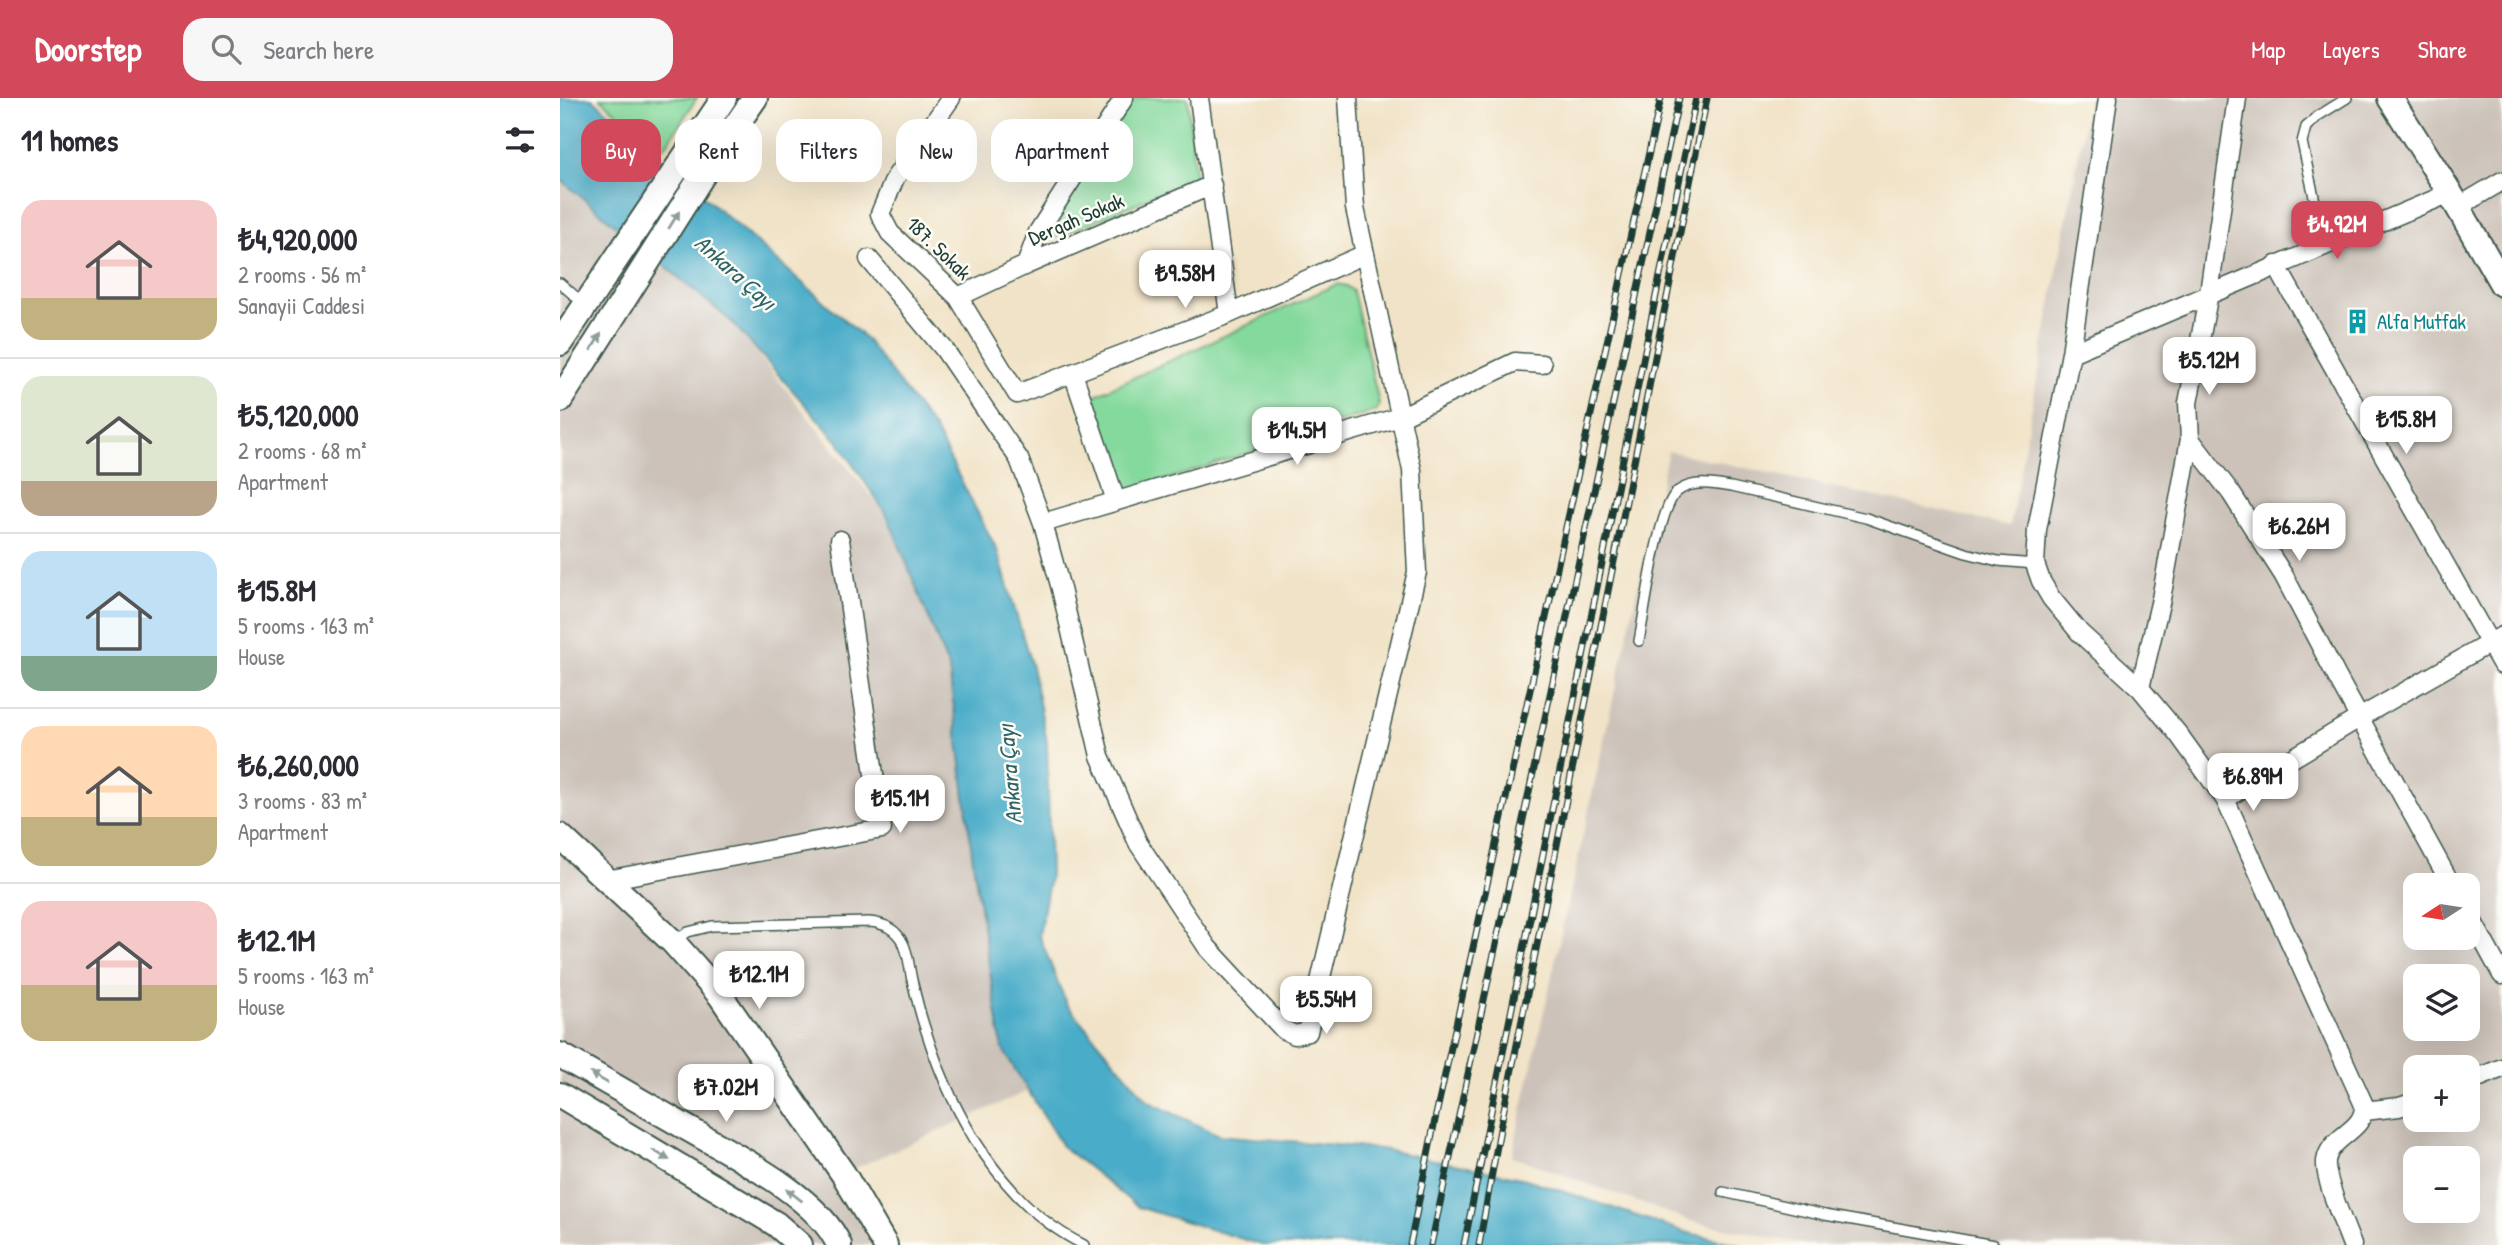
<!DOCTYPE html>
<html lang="en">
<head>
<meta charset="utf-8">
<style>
  :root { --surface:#fff; --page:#f7f7f7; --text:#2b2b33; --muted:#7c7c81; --line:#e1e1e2; --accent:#d1495b }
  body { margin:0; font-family:"Patrick Hand",sans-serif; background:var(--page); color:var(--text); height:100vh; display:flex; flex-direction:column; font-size:26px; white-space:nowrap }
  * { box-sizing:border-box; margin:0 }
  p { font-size:23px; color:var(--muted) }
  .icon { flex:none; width:38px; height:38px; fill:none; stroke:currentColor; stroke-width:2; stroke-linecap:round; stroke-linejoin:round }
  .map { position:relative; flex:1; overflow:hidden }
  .details { display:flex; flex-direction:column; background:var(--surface); width:560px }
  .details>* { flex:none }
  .top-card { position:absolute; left:21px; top:21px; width:665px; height:63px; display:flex; gap:14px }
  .needle { width:46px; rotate:258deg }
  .tools { position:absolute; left:1843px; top:775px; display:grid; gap:14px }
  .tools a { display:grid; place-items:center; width:77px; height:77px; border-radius:14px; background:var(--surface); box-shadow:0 7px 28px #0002; font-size:35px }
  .price { position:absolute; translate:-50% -60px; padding:0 16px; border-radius:14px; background:#fff; color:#222; font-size:23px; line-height:46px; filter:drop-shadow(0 2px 4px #0008) }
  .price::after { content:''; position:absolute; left:50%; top:42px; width:21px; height:16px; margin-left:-10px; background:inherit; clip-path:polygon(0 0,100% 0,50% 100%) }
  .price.active { background:var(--accent); color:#fff }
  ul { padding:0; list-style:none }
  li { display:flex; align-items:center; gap:21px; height:175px; padding:0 21px }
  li+li { border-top:2px solid var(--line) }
  li span { display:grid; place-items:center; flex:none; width:196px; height:140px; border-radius:21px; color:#555 }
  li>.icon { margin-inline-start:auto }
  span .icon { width:84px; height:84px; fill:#fffc; stroke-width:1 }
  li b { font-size:30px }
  h2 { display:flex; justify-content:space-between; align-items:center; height:84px; padding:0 21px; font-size:30px }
  .tag { padding:0 24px; border-radius:21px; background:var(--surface); box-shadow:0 7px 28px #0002; font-size:24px; line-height:63px }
  .tag.active { background:var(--accent); color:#fff }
  header { display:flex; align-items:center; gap:42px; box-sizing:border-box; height:98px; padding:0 35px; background:var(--accent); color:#fff }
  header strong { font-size:33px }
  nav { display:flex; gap:38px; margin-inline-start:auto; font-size:24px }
  .search { width:490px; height:63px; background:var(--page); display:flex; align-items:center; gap:18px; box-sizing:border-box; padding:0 24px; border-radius:21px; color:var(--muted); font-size:26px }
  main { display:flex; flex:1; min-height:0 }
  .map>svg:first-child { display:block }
  .industrial { fill:#ccc2b9; fill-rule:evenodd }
  .green { fill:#84d99c; stroke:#528b68; stroke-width:2 }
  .water { fill:#48acc8; stroke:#34747e; stroke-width:2 }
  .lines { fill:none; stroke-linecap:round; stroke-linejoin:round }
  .lane-casing { stroke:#3e564a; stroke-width:12 }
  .street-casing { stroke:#3e564a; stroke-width:21 }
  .secondary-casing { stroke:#3e564a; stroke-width:28 }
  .lane { stroke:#fff; stroke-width:9 }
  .street { stroke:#fff; stroke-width:18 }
  .secondary { stroke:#fff; stroke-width:24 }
  .rail-casing { stroke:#1f3d34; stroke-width:7 }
  .rail { stroke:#fdfcf7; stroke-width:4.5; stroke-dasharray:13; stroke-linecap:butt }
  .oneway { fill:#8f9e9a }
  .labels { text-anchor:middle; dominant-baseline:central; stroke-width:5; stroke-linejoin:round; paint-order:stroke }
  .street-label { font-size:21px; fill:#1f3d34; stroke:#fdfcf7 }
  .culture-label { font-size:21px; fill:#0d838f; stroke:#fdfcf7; text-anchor:start }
  .water-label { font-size:23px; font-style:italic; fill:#2d6468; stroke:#fdfcf7 }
</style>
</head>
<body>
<header>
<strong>Doorstep</strong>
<div class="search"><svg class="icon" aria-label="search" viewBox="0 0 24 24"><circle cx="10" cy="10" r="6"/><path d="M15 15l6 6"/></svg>Search here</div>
<nav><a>Map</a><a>Layers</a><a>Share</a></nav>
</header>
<main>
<section class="details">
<h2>11 homes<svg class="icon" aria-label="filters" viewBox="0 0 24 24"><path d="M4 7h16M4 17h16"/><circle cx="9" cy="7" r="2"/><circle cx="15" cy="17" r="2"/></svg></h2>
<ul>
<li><span style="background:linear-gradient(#f6c9c9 70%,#c2b280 0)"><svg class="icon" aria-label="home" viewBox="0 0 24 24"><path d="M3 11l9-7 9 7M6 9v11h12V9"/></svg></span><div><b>₺4,920,000</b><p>2 rooms · 56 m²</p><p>Sanayii Caddesi</p></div></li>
<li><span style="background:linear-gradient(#dfe7d0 75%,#b9a48a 0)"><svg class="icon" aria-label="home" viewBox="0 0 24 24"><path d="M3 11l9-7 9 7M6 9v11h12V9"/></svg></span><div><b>₺5,120,000</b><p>2 rooms · 68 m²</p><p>Apartment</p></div></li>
<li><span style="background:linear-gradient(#bfe0f5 75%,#7fa58c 0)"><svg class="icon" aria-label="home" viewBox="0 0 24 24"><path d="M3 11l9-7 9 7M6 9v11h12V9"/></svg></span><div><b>₺15.8M</b><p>5 rooms · 163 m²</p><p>House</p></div></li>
<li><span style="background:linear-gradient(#ffd9b3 65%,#c2b280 0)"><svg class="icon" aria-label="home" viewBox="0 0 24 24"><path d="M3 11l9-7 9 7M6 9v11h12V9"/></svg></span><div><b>₺6,260,000</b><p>3 rooms · 83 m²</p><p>Apartment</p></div></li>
<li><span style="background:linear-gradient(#f6c9c9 60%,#c2b280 0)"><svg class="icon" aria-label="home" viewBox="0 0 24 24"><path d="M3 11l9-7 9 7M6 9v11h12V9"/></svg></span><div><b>₺12.1M</b><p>5 rooms · 163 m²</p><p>House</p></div></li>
</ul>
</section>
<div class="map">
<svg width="1942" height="1147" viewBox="0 0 1942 1147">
  <rect width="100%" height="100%" fill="#fdfcf7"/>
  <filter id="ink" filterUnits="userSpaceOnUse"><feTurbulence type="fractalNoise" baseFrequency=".0143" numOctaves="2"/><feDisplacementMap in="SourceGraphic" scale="14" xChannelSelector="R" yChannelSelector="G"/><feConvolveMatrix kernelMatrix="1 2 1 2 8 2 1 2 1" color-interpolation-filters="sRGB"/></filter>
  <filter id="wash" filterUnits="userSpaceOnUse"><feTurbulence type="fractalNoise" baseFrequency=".00686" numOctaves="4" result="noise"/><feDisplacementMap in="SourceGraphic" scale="28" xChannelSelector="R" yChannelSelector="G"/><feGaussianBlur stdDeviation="1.57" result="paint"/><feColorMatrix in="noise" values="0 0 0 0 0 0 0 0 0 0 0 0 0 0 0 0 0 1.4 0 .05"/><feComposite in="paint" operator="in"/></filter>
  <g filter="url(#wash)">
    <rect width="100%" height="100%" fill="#f1e3c7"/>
    <path class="industrial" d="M 1529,0 L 1942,0 L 1942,1147 L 1248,1147 L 1130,1123 L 952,1058 L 1108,353 L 1450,428 ZM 1855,788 L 1908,788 L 1908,840 L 1855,840 ZM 1855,878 L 1908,878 L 1908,931 L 1855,931 ZM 1855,970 L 1908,970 L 1908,1022 L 1855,1022 ZM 1855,1060 L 1908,1060 L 1908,1113 L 1855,1113 Z
      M 0,81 L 171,223 L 328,419 L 389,571 L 414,771 L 442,950 L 468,993 L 273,1080 L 312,1147 L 0,1147 Z"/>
    <path class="green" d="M 40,0 L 137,0 L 104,50 L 59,17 Z
      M 572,0 L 628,0 L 635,80 L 493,141 L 483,140 Z
      M 777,186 L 786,188 L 793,193 L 819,305 L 817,312 L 566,395 L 561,393 L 529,301 L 531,299 Z"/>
    <path class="water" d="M 0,0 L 32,0 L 305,240 L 375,332 L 437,452 L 472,569 L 487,644 L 490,779 L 479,837 L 507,907 L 589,1004 L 659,1037 L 821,1051 L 966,1081 L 1125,1134 L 1181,1147 L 702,1147 L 578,1109 L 502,1048 L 442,950 L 414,771 L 389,571 L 328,419 L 279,345 L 171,223 L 0,81 Z"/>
  </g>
  <g filter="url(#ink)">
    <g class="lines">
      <defs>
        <path id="lane" d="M 1777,142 L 1756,108 L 1742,44 L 1746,29 L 1758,18 L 1787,0
          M 0,185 L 24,206
          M 1079,543 C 1085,514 1098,407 1118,393 C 1133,382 1154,386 1171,389 L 1306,420 L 1406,455 L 1438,463 L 1475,466
          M 114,843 L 128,834 L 152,828 L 309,824 C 324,825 336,831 343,845 C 349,856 349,870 352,882 C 356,899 360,916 366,933 C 392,1016 443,1108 524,1147
          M 1163,1094 L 1265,1117 L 1434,1147"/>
        <path id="street" d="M 391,0 L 335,80 L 320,116 L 330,135 L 398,199 L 457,296 L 669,216 L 805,156
          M 639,0 L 669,216
          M 1548,0 L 1511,255 L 1477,432 L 1475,466 L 1481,483 L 1491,500 L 1520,535 L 1580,590 L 1619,637 L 1665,701 L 1804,1007 C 1805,1034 1770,1037 1766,1063 C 1764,1081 1785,1128 1792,1147
          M 1898,109 L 1942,83
          M 309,161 L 384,251 L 459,361 L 483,425 L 501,491 L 540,658 L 578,745 L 647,849 L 724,932 L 735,937 L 748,934 L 857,474 L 852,372 L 795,110 L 788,0
          M 466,167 L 478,134 L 564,0
          M 1716,167 L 1942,567
          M 398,199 L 466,167 L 652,87
          M 1511,255 L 1890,95
          M 513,275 L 556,403
          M 1630,341 L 1671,395 L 1724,478 L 1777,579 L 1892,788
          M 483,425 L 840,319 L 955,264 L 982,266
          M 1580,590 L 1601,501 L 1630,341 L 1628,305 L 1649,195 L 1677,0
          M 1665,701 L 1799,620 L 1942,538
          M 46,782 L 322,731 L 280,442
          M 1908,815 L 1942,877
          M 1908,984 L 1942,970
          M 1804,1013 L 1839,1009 L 1855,1004"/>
        <path id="secondary" d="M 1830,0 L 1890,95 L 1942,186
          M 0,245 L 164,0
          M 0,302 L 156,56 L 195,0
          M 0,738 L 113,844 L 160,897 L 284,1077 L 325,1147
          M 0,957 C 40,980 80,1003 120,1026 C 166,1053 258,1097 279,1147
          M 0,997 L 216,1126 L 240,1147"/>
      </defs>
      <use href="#lane" class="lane-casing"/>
      <use href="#street" class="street-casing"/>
      <use href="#secondary" class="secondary-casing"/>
      <use href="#lane" class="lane"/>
      <use href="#street" class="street"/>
      <use href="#secondary" class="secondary"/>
      <defs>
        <path id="rail" d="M 850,1147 L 876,1017 L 1101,0
          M 871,1147 L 1119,0
          M 904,1147 L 1136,0
          M 919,1147 L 940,1031 L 1147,0"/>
      </defs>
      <use href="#rail" class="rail-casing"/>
      <use href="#rail" class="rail"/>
    </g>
    <defs><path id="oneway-solid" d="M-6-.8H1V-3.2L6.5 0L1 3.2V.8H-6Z" transform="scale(1.75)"/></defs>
    <g class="oneway">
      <use href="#oneway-solid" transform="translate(114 122) rotate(-58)"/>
      <use href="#oneway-solid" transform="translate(36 244) rotate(-58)"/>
      <use href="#oneway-solid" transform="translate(39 980) rotate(-150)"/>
      <use href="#oneway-solid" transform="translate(101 1057) rotate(31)"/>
      <use href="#oneway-solid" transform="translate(234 1097) rotate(-143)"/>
    </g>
  </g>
  <defs>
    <symbol id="building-bare" viewBox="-9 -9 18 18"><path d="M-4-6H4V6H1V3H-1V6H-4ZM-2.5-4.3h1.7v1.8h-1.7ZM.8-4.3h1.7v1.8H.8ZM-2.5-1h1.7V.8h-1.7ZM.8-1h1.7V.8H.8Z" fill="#0f9aa8" stroke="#fdfcf7" stroke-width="2.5" paint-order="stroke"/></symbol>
  </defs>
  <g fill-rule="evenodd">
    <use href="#building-bare" x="1780" y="206" width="35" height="35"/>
  </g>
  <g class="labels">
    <g class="street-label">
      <text transform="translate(516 121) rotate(-23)">Dergah Sokak</text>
      <text transform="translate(379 150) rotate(44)">187. Sokak</text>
    </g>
    <g class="culture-label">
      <text x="1817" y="223">Alfa Mutfak</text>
    </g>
    <g class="water-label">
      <text transform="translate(176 174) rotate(42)">Ankara Çayı</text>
      <text transform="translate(449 676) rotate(-95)">Ankara Çayı</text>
    </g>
  </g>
</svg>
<div class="tools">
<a><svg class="needle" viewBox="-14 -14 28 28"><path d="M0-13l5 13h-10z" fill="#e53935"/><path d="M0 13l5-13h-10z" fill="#7c7c81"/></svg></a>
<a><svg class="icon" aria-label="layers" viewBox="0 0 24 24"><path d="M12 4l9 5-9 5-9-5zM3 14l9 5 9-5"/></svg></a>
<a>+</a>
<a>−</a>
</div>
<b class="price active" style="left:1777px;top:163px">₺4.92M</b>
<b class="price" style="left:625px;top:212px">₺9.58M</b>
<b class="price" style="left:1649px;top:299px">₺5.12M</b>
<b class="price" style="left:1846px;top:358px">₺15.8M</b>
<b class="price" style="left:737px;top:369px">₺14.5M</b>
<b class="price" style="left:1739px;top:465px">₺6.26M</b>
<b class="price" style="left:1693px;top:715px">₺6.89M</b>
<b class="price" style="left:340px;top:737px">₺15.1M</b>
<b class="price" style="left:199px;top:913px">₺12.1M</b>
<b class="price" style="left:766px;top:938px">₺5.54M</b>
<b class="price" style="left:166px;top:1026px">₺7.02M</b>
<div class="top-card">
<a class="tag active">Buy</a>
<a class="tag">Rent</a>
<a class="tag">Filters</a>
<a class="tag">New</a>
<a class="tag">Apartment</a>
</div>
</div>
</main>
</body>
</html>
